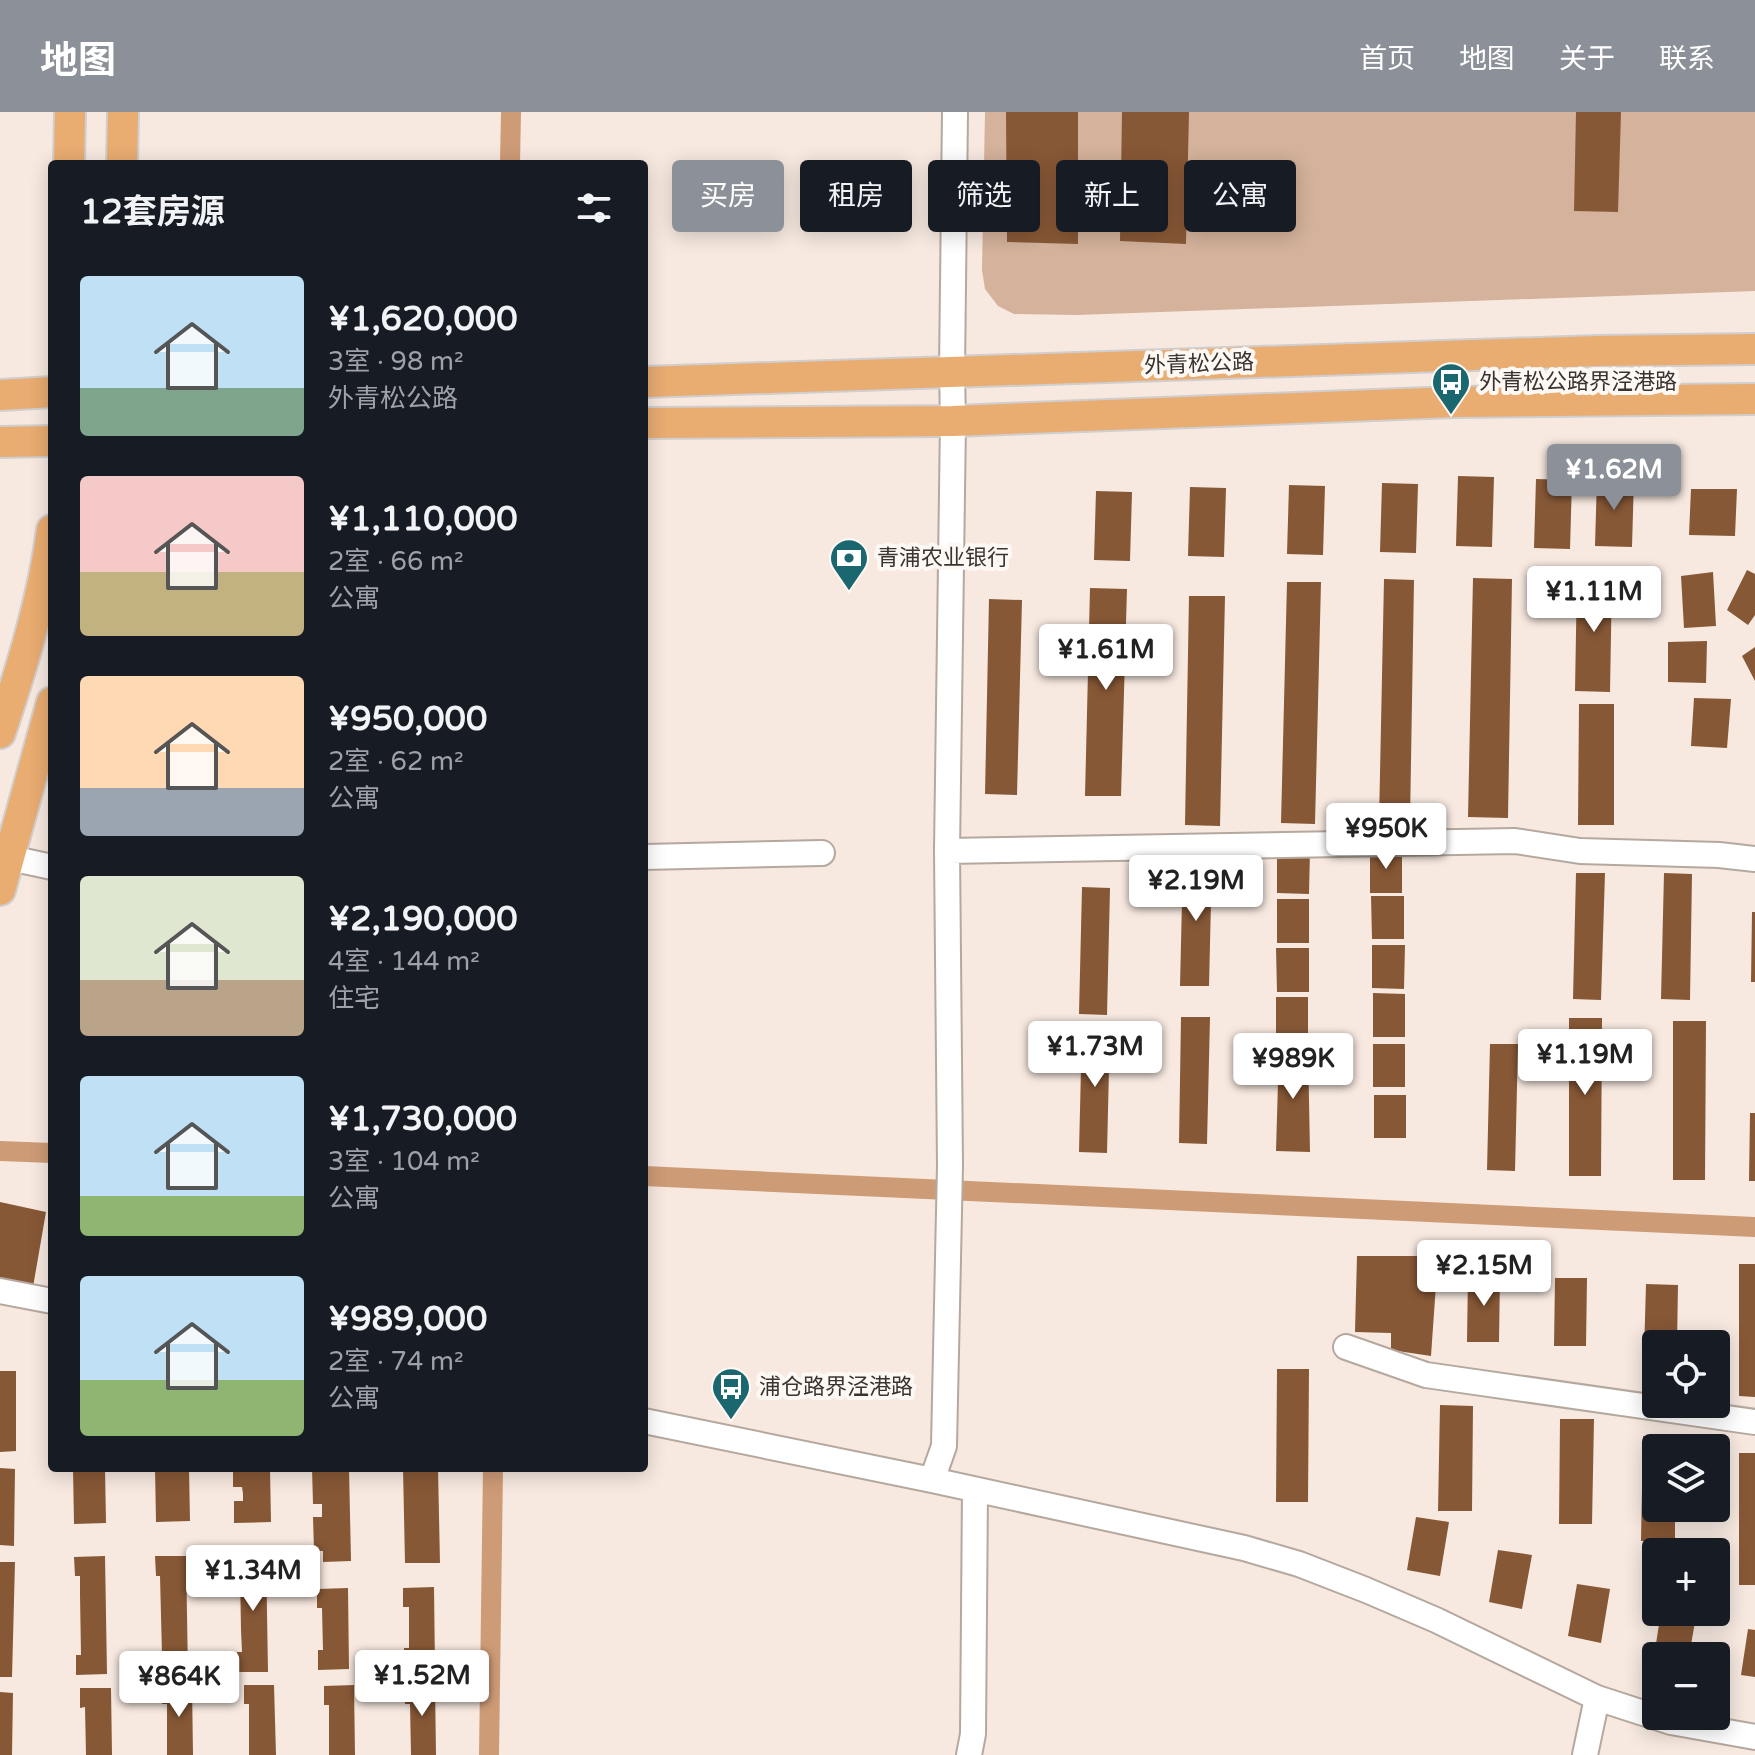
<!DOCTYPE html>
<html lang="zh">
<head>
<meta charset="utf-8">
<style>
  :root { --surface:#171b24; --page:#242831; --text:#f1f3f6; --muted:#9ea1a6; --accent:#8c9099 }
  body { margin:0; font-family:"Varela Round","Noto Sans SC",sans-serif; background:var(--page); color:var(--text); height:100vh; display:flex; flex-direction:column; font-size:30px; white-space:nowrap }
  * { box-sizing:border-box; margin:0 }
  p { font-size:26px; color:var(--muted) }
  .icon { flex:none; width:44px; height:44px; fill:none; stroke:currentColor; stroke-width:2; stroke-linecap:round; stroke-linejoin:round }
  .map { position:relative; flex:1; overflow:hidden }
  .side { position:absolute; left:48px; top:48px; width:600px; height:1312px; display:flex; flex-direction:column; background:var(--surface); border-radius:8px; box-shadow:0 4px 20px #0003 }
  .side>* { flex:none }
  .hud { position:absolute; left:672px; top:48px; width:760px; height:72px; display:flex; gap:16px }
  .controls { position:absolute; left:1642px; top:1218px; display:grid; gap:16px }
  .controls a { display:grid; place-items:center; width:88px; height:88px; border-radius:8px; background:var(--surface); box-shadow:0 4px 20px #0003; font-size:40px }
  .price { position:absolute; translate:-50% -68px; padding:0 18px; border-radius:8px; background:#fff; color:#222; font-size:26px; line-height:52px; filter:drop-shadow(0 2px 4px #0008) }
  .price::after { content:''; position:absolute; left:50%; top:48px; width:24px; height:18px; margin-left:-12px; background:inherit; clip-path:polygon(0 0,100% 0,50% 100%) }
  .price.current { background:var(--accent); color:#fff }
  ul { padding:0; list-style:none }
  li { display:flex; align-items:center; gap:24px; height:200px; padding:0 32px }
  li span { display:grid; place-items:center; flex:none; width:224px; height:160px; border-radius:8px; color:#555 }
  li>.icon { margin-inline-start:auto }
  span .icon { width:96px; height:96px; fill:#fffc; stroke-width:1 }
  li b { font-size:34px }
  h2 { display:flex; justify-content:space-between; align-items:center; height:96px; padding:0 32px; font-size:34px }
  .pill { padding:0 28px; border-radius:8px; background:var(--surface); box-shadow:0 4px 20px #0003; font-size:28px; line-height:72px }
  .pill.current { background:var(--accent); color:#fff }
  header { display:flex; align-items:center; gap:48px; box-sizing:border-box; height:112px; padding:0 40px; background:var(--accent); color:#fff }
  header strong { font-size:38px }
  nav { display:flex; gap:44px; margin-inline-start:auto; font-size:28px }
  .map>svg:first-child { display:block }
  .green { fill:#d4b29b }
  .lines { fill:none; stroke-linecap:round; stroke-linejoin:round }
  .canal { stroke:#ce9b77; stroke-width:20 }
  .building { fill:#875836 }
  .minor-casing { stroke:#b5a89f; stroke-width:28 }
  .major-casing { stroke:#d0cece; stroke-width:34 }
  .minor { stroke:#fff; stroke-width:24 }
  .major { stroke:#e9ac71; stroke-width:30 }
  .labels { text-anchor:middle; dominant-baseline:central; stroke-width:8; stroke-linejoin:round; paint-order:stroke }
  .street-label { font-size:22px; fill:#3a3431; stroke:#fef8f4 }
  .poi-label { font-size:22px; fill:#3a3431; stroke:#fef8f4; text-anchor:start }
</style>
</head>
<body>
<header>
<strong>地图</strong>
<nav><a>首页</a><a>地图</a><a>关于</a><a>联系</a></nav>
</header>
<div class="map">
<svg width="1755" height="1643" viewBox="0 0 1755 1643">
  <rect width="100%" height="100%" fill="#f7e9e0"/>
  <path class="green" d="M 985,0 L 1755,0 L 1755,179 L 1077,203 L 1014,202 L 998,194 L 985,177 L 982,158 Z"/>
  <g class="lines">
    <path class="canal" d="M 510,52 L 511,0
      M 0,1039 L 52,1041
      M 644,1064 L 1755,1115
      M 489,1643 L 493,1356"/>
  </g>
  <path class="building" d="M 1006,0 L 1078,0 L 1078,132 L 1007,130 Z
    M 1122,0 L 1189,0 L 1186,132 L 1120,129 Z
    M 1576,0 L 1621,0 L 1618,100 L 1574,99 Z
    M 1458,364 L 1494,365 L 1492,435 L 1456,434 Z
    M 1597,365 L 1634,366 L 1632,435 L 1595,434 Z
    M 1536,367 L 1572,368 L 1570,437 L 1534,436 Z
    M 1382,371 L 1418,372 L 1416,441 L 1380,440 Z
    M 1289,373 L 1325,374 L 1323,443 L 1287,442 Z
    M 1190,375 L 1226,376 L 1224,445 L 1188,444 Z
    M 1691,377 L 1737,377 L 1735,424 L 1689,423 Z
    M 1096,379 L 1132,380 L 1130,449 L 1094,448 Z
    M 1747,458 L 1755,462 L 1755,503 L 1748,513 L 1727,498 Z
    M 1713,460 L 1716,514 L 1684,516 L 1681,464 Z
    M 1577,463 L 1612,464 L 1610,580 L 1575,579 Z
    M 1473,466 L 1512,467 L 1508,706 L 1468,705 Z
    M 1384,467 L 1414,468 L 1410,710 L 1379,710 Z
    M 1287,470 L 1321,470 L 1315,712 L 1281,711 Z
    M 1090,476 L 1127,477 L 1121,684 L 1085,684 Z
    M 1189,484 L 1225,484 L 1220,714 L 1185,713 Z
    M 989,487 L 1022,488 L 1017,683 L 985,682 Z
    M 1707,529 L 1706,571 L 1668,570 L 1668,530 Z
    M 1755,535 L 1755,569 L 1742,544 Z
    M 1694,586 L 1731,587 L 1727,636 L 1691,634 Z
    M 1579,592 L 1614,592 L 1614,713 L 1578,713 Z
    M 1370,737 L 1402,738 L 1402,781 L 1370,781 Z
    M 1277,738 L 1310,738 L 1309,782 L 1277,781 Z
    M 1183,747 L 1212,748 L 1209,874 L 1180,874 Z
    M 1576,761 L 1605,761 L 1601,888 L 1573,887 Z
    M 1664,761 L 1692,762 L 1690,888 L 1661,887 Z
    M 1082,775 L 1110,776 L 1107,903 L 1079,902 Z
    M 1371,784 L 1404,784 L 1404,827 L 1372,827 Z
    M 1277,787 L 1309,787 L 1309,831 L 1277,831 Z
    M 1752,800 L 1755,800 L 1755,870 L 1751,870 Z
    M 1372,833 L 1405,833 L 1404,877 L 1372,876 Z
    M 1276,836 L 1309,836 L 1309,880 L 1277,880 Z
    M 1373,881 L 1405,882 L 1405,925 L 1373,925 Z
    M 1276,885 L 1308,885 L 1308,928 L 1276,928 Z
    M 1181,905 L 1210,905 L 1207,1032 L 1179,1031 Z
    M 1569,906 L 1602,906 L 1601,1064 L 1569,1064 Z
    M 1673,909 L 1706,909 L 1705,1068 L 1673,1068 Z
    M 1082,914 L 1110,914 L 1107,1041 L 1079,1040 Z
    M 1373,932 L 1405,932 L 1405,975 L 1373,975 Z
    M 1490,932 L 1518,932 L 1515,1059 L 1487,1058 Z
    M 1279,936 L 1308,937 L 1310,1040 L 1276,1039 Z
    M 1374,983 L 1406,983 L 1406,1026 L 1374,1026 Z
    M 1750,1001 L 1755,1001 L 1755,1069 L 1749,1069 Z
    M 0,1090 L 46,1100 L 33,1175 L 0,1165 Z
    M 1357,1144 L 1438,1144 L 1431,1244 L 1391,1238 L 1391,1221 L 1355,1220 Z
    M 1739,1152 L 1755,1152 L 1755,1285 L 1739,1284 Z
    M 1468,1162 L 1500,1162 L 1499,1230 L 1467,1230 Z
    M 1555,1166 L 1587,1166 L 1586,1234 L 1554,1234 Z
    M 1646,1172 L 1678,1173 L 1677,1232 L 1656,1232 L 1656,1240 L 1644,1241 Z
    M 1277,1257 L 1309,1257 L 1308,1390 L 1276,1390 Z
    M 0,1259 L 16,1259 L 16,1339 L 0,1340 Z
    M 1440,1293 L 1473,1294 L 1472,1399 L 1438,1399 Z
    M 1560,1307 L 1594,1307 L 1592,1412 L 1559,1412 Z
    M 1643,1324 L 1677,1324 L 1676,1336 L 1656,1336 L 1656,1396 L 1675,1396 L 1675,1430 L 1641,1429 Z
    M 1739,1341 L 1755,1341 L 1755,1473 L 1739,1473 Z
    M 0,1356 L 15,1357 L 14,1434 L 0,1433 Z
    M 73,1356 L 105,1356 L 106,1411 L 74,1412 Z
    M 155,1356 L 189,1356 L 190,1409 L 156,1410 Z
    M 233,1356 L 270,1356 L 271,1410 L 234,1411 L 234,1389 L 243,1389 L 243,1382 L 242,1375 L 233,1375 Z
    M 312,1356 L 349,1356 L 351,1449 L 323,1450 L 323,1439 L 314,1439 L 313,1405 L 322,1405 L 322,1392 L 313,1392 Z
    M 403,1356 L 438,1356 L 440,1451 L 405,1451 Z
    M 1416,1405 L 1449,1410 L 1440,1464 L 1407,1458 Z
    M 1498,1438 L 1532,1443 L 1522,1497 L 1489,1490 Z
    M 235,1442 L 266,1442 L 268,1560 L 237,1560 L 237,1540 L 242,1540 L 241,1518 L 240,1461 L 236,1461 Z
    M 105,1444 L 107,1562 L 76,1563 L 76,1543 L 81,1543 L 80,1483 L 80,1464 L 75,1464 L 74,1445 Z
    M 155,1444 L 186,1444 L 188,1562 L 157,1563 L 157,1543 L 162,1543 L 160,1464 L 156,1464 Z
    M 0,1450 L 15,1450 L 12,1565 L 0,1565 Z
    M 1577,1472 L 1610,1477 L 1601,1531 L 1568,1524 Z
    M 434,1475 L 435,1556 L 405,1556 L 404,1536 L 409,1536 L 409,1495 L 403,1495 L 403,1476 Z
    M 348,1476 L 349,1557 L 318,1558 L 318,1538 L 323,1538 L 322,1496 L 317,1496 L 317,1477 Z
    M 1660,1506 L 1695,1510 L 1689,1544 L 1656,1544 L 1656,1552 L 1653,1551 Z
    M 1748,1517 L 1755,1518 L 1755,1565 L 1741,1563 Z
    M 435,1572 L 436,1643 L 411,1643 L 410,1592 L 405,1592 L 405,1573 Z
    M 162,1573 L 192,1573 L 193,1643 L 167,1643 L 167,1592 L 162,1592 Z
    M 244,1573 L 274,1573 L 276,1643 L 249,1643 L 249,1592 L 244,1592 Z
    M 354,1573 L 355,1643 L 329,1643 L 329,1593 L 324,1593 L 324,1574 Z
    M 80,1576 L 111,1576 L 112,1643 L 86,1643 L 85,1595 L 80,1596 Z
    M 0,1580 L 13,1581 L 12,1643 L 0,1643 Z"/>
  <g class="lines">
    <defs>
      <path id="minor" d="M 947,739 L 1515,729 L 1580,739 L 1719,743 L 1755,747
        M 644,745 L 822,741
        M 10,746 L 52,755
        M 0,1179 L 52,1189
        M 1346,1235 L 1426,1263 L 1755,1310
        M 644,1309 L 932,1368 L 1244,1436 L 1299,1452 L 1366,1478 L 1436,1508 L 1597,1586 L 1671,1610 L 1755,1625
        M 932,1368 L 944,1334 L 950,1053 L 947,739 L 953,309 L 952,259 L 955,0
        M 969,1643 L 973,1622 L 975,1378
        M 1585,1643 L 1597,1586"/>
      <path id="major" d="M 69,52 L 70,0
        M 122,52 L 123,0
        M 644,270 L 1598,239 L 1755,237
        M 0,283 L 52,280
        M 644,311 L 953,309 L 1453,290 L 1755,287
        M 0,330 L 52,329
        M 0,621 C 22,555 43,487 52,418
        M 0,778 L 52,590"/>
    </defs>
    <use href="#minor" class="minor-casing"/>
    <use href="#major" class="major-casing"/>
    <use href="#minor" class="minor"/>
    <use href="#major" class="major"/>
  </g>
  <defs>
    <symbol id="bus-pin" viewBox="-11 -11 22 30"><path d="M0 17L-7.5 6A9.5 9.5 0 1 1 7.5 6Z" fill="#1b676f" stroke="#fef8f4"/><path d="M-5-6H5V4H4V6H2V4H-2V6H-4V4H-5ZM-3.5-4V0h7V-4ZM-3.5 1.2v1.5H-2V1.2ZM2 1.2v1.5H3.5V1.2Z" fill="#fff"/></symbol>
    <symbol id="bank-pin" viewBox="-11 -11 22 30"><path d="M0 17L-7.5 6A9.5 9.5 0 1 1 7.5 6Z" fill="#1b676f" stroke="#fef8f4"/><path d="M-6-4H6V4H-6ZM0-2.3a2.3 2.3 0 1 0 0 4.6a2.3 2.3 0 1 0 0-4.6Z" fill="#fff"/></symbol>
  </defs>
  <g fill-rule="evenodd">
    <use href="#bus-pin" x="1429" y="248" width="44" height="60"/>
    <use href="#bank-pin" x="827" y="424" width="44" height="60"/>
    <use href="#bus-pin" x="709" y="1253" width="44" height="60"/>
  </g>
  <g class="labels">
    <g class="street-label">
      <text transform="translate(1199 252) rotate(-2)">外青松公路</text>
    </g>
    <g class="poi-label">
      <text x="1479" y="270">外青松公路界泾港路</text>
      <text x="877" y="446">青浦农业银行</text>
      <text x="759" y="1275">浦仓路界泾港路</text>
    </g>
  </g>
</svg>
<div class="controls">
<a><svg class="icon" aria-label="locate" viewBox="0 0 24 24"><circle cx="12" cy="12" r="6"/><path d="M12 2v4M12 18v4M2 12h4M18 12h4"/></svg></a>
<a><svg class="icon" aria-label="layers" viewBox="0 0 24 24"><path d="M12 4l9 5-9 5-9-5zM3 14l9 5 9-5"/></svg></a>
<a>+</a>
<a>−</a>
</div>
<b class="price current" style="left:1614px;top:400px">¥1.62M</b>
<b class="price" style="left:1594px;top:522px">¥1.11M</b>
<b class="price" style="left:1106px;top:580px">¥1.61M</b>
<b class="price" style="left:1386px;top:759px">¥950K</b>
<b class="price" style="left:1196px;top:811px">¥2.19M</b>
<b class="price" style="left:1095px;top:977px">¥1.73M</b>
<b class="price" style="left:1585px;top:985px">¥1.19M</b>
<b class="price" style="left:1293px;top:989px">¥989K</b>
<b class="price" style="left:1484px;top:1196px">¥2.15M</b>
<b class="price" style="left:253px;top:1501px">¥1.34M</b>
<b class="price" style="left:422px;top:1606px">¥1.52M</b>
<b class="price" style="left:179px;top:1607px">¥864K</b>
<div class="hud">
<a class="pill current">买房</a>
<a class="pill">租房</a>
<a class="pill">筛选</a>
<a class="pill">新上</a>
<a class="pill">公寓</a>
</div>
<section class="side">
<h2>12套房源<svg class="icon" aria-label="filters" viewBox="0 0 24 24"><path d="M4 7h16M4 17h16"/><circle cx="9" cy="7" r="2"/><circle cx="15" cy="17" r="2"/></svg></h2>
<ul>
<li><span style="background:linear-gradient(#bfe0f5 70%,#7fa58c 0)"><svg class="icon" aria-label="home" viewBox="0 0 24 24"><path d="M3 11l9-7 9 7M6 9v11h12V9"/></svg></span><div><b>¥1,620,000</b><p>3室 · 98 m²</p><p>外青松公路</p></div></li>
<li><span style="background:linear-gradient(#f6c9c9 60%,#c2b280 0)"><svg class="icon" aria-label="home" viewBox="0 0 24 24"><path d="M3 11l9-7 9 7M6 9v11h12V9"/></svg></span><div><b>¥1,110,000</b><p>2室 · 66 m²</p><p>公寓</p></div></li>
<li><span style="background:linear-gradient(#ffd9b3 70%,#9aa5b1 0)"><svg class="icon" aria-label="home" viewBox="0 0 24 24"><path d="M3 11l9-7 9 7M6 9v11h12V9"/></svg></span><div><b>¥950,000</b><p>2室 · 62 m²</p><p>公寓</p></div></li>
<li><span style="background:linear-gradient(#dfe7d0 65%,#b9a48a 0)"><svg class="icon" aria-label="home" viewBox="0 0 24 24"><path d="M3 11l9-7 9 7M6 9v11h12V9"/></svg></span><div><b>¥2,190,000</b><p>4室 · 144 m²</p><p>住宅</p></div></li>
<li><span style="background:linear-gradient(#bfe0f5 75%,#8fb573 0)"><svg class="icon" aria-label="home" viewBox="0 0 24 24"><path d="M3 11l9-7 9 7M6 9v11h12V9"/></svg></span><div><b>¥1,730,000</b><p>3室 · 104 m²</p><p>公寓</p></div></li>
<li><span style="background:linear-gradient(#bfe0f5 65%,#8fb573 0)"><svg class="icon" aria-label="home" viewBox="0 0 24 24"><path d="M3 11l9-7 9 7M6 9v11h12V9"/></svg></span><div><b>¥989,000</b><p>2室 · 74 m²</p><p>公寓</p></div></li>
</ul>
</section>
</div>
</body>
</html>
